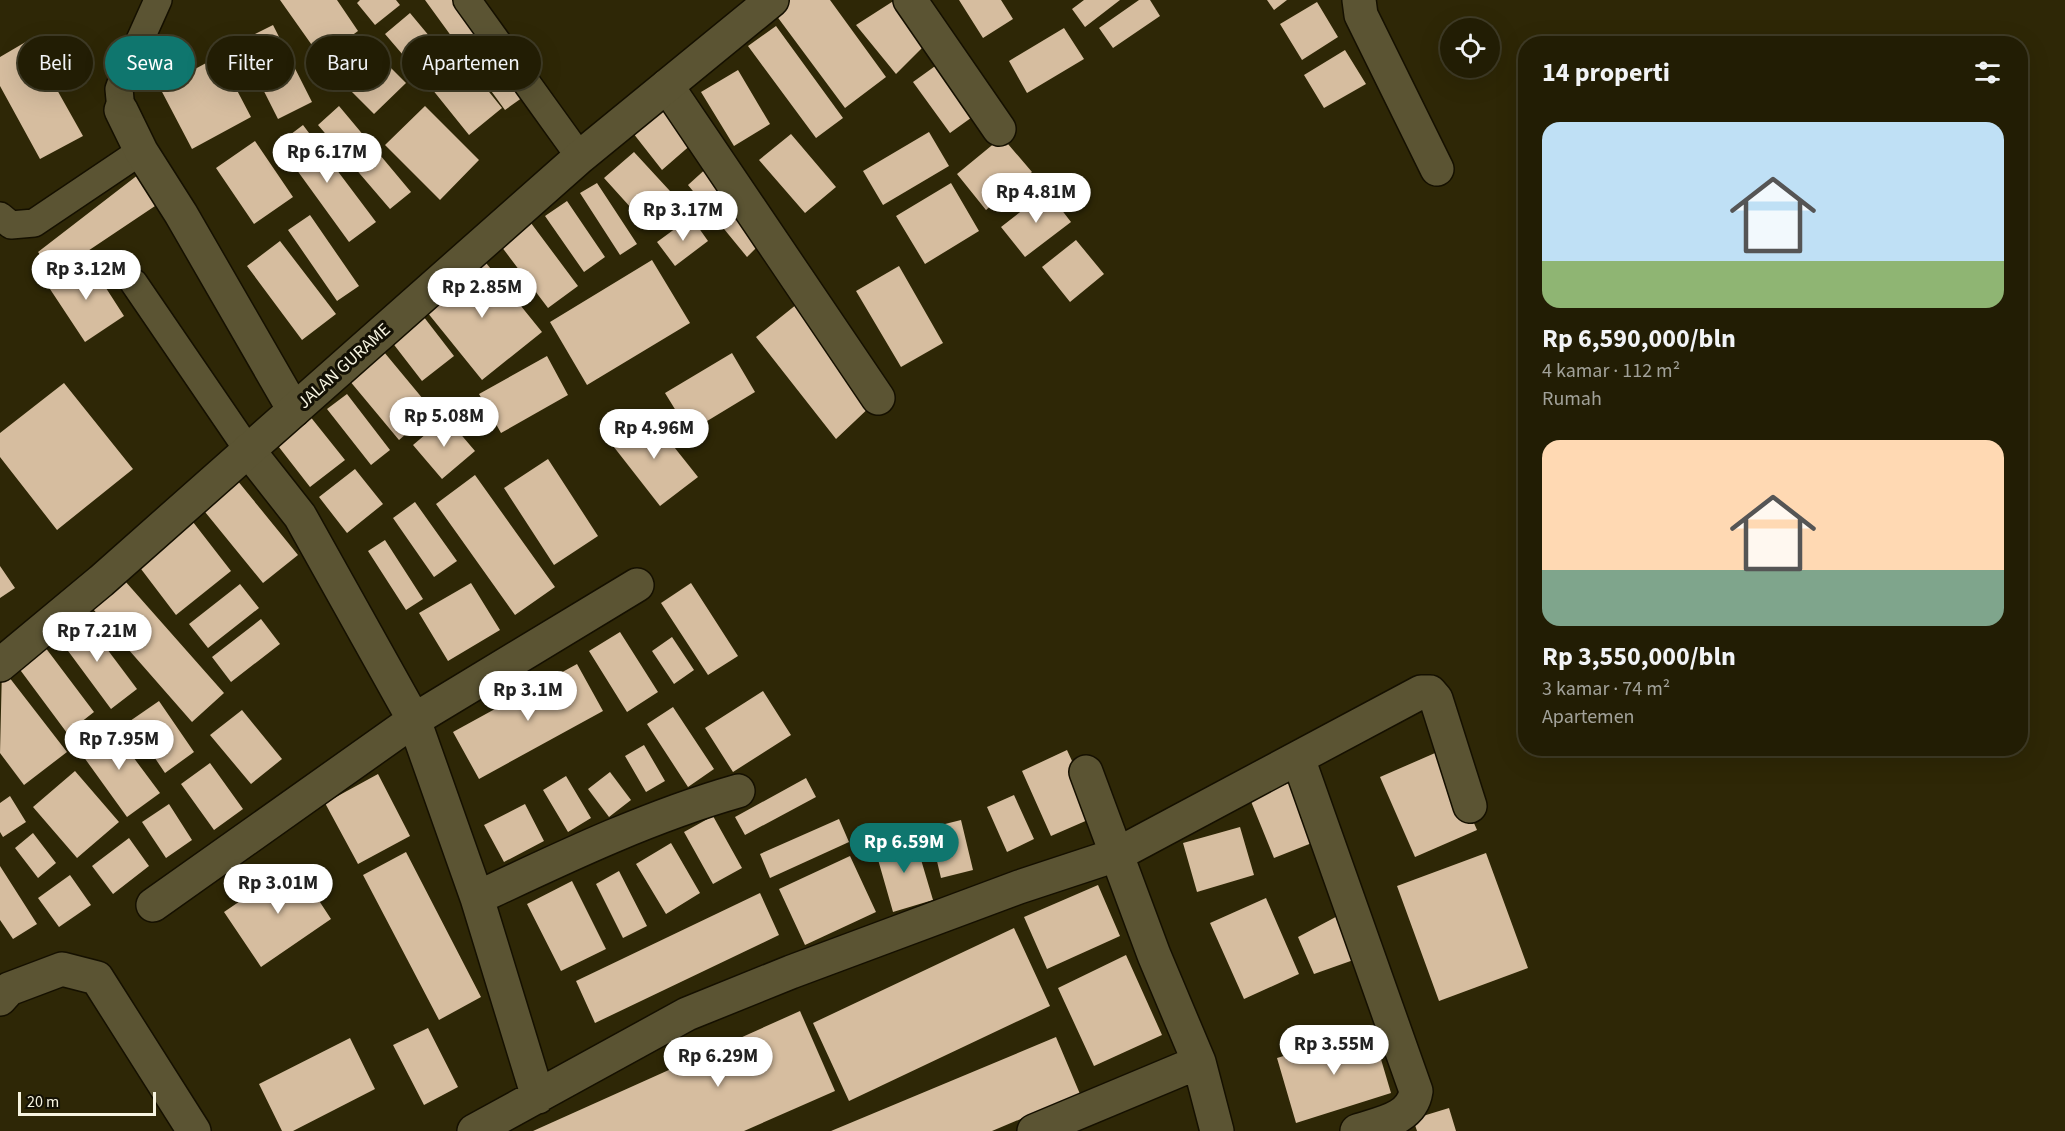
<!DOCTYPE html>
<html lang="id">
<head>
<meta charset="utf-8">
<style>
  :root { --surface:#221d04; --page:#2e2a13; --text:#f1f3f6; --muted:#a2a29a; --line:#3f3b26; --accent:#0f766e }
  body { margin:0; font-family:"Source Sans 3",sans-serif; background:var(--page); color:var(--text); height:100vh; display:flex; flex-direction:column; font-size:22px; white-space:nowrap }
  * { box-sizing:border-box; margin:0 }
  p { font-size:20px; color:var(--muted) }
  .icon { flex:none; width:33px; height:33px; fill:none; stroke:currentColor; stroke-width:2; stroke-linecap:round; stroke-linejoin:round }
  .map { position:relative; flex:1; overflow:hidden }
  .side { position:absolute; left:1518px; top:36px; width:510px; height:720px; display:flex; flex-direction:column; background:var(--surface); border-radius:24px; box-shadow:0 6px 24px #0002,0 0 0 2px var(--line) }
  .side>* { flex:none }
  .guide { position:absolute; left:18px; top:36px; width:570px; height:54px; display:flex; gap:12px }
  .controls { position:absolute; left:1440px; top:18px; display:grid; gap:12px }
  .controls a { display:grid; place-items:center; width:60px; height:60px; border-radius:50%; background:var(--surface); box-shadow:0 6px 24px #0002,0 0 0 2px var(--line); font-size:30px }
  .scale { position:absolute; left:18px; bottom:15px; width:138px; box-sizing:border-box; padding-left:6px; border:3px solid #f7f4e1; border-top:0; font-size:16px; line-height:21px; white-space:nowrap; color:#f7f4e1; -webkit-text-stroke:4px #131004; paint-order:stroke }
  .price { position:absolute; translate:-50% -51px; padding:0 14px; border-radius:21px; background:#fff; color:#222; font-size:20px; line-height:39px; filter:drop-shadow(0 2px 3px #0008) }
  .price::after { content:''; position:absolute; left:50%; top:36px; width:18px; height:14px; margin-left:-9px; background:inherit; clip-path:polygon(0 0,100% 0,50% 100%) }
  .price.current { background:var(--accent); color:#fff }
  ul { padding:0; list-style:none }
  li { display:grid; align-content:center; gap:12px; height:318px; padding:0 24px }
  li span { display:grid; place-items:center; height:186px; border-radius:18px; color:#555 }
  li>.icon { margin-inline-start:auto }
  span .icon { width:108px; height:108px; fill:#fffc; stroke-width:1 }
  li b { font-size:26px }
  h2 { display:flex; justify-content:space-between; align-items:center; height:72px; padding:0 24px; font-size:26px }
  .pill { padding:0 21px; border-radius:27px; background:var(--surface); box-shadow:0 6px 24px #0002,0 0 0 2px var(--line); font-size:21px; line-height:54px }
  .pill.current { background:var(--accent); color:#fff }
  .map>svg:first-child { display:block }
  .building { fill:#d6bd9f }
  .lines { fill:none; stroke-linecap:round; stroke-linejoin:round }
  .service-casing { stroke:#151000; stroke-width:30 }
  .minor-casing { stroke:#151000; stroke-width:36 }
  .tertiary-casing { stroke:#151000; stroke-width:36 }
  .service { stroke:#5b5433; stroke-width:27 }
  .minor { stroke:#5b5433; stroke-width:33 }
  .tertiary { stroke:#5b5433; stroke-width:33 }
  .labels { text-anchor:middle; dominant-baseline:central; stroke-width:6; stroke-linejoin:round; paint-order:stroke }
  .street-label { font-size:18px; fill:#f7f4e1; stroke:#131004 }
</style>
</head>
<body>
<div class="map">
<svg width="2065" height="1131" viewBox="0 0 2065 1131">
  <rect width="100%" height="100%" fill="#2e2706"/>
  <path class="building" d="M 280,0 L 337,0 L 358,31 L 321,58 Z
    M 360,0 L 396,0 L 400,5 L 375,25 L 357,3 Z
    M 425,0 L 458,0 L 526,95 L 505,110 Z
    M 788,0 L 830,0 L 886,77 L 845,108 L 773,11 Z
    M 895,0 L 929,41 L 896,74 L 856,25 Z
    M 959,0 L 1001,0 L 1013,19 L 983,38 Z
    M 1084,0 L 1120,0 L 1085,27 L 1072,9 Z
    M 1139,0 L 1150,0 L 1160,16 L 1113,48 L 1099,28 Z
    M 1267,0 L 1287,0 L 1274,10 Z
    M 1317,2 L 1338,37 L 1302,60 L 1280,24 Z
    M 410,13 L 445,55 L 421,76 L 385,34 Z
    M 273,25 L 312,102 L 278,119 L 239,42 Z
    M 776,26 L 843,118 L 816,138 L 748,46 Z
    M 1064,28 L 1084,59 L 1027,93 L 1009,61 Z
    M 29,40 L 83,136 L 40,159 L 0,86 L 0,57 Z
    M 366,43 L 406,83 L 374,114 L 334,74 Z
    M 1345,50 L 1366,84 L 1324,108 L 1304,75 Z
    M 219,56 L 251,117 L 192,149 L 160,88 Z
    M 465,62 L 502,108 L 469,135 L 432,89 Z
    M 938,64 L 975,115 L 950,133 L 913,82 Z
    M 738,70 L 770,124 L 734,146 L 701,92 Z
    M 667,104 L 693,143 L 662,170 L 633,133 Z
    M 339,106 L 411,192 L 390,209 L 318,125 Z
    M 425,106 L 479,160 L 440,200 L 385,145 Z
    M 303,125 L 376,222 L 349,242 L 278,144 Z
    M 929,132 L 949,166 L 883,205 L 863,171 Z
    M 791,134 L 836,187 L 805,213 L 759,160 Z
    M 1002,137 L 1032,172 L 986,210 L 957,174 Z
    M 255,141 L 293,197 L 254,224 L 216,168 Z
    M 634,152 L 681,203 L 651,230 L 604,178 Z
    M 710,165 L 762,242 L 747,257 L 688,185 Z
    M 143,171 L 164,200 L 55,273 L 38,252 Z
    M 597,183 L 637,244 L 620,255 L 580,193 Z
    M 951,183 L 979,231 L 925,264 L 896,216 Z
    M 1047,191 L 1071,222 L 1025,257 L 1001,227 Z
    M 567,201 L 605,257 L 584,272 L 545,216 Z
    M 310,215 L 359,286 L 337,301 L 288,230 Z
    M 525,215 L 578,286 L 548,308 L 495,238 Z
    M 691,217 L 708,241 L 675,266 L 657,242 Z
    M 1076,240 L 1104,274 L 1070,302 L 1042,267 Z
    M 280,241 L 336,314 L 302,340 L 247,266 Z
    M 482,258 L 542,332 L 482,380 L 423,307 Z
    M 88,260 L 124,316 L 85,342 L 48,286 Z
    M 652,260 L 690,323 L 587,385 L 550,322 Z
    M 899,266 L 943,343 L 901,367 L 856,291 Z
    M 802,300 L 874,403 L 836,439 L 756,337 Z
    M 420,312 L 454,356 L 422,381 L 388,337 Z
    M 384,352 L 433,411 L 399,440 L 349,380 Z
    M 732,353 L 755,392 L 689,432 L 665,393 Z
    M 547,356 L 568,395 L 501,433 L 479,394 Z
    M 64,383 L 133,469 L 57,530 L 0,457 L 0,433 Z
    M 347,394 L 390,450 L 371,465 L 327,409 Z
    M 647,413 L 698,477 L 660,506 L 610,442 Z
    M 309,415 L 345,460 L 310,487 L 275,442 Z
    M 446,417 L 475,451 L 442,479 L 413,445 Z
    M 548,459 L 598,536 L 554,565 L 504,488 Z
    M 355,469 L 383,504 L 347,533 L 319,497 Z
    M 475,475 L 555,587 L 515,615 L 436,504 Z
    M 237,480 L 298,555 L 263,583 L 201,507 Z
    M 415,502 L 457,561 L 434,577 L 393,518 Z
    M 193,522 L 231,571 L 176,615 L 138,565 Z
    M 385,540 L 423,599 L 406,610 L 368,551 Z
    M 0,566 L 15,588 L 0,598 Z
    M 125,581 L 224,693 L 192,722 L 93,609 Z
    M 471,583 L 500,630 L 448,661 L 419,613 Z
    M 691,583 L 738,656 L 708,675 L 661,603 Z
    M 240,584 L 259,608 L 208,648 L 189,624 Z
    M 83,617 L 137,689 L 111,709 L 57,636 Z
    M 261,619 L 280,644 L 231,682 L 212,657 Z
    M 620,632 L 658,692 L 627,712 L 589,651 Z
    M 672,637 L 694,670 L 674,684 L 652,651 Z
    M 45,647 L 94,712 L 67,733 L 18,667 Z
    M 577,664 L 603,711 L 479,779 L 453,732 Z
    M 2,668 L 67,752 L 24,785 L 0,753 Z
    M 763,691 L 791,735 L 733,772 L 705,728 Z
    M 159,701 L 194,752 L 165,773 L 130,721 Z
    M 673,707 L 714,769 L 688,787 L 647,724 Z
    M 242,710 L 282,759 L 251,784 L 210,735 Z
    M 110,726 L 160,793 L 127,817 L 78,749 Z
    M 644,745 L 665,781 L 646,792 L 625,756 Z
    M 1067,750 L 1097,816 L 1051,836 L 1022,771 Z
    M 1442,750 L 1477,830 L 1415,857 L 1380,777 Z
    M 210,763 L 243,809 L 214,830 L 181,784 Z
    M 75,771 L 119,822 L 77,858 L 33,807 Z
    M 610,772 L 631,800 L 609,817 L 588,789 Z
    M 378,774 L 410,836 L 358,864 L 325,803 Z
    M 566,776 L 591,818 L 568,832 L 543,790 Z
    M 1304,777 L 1322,839 L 1274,858 L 1250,799 Z
    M 806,778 L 816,797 L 745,835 L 735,817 Z
    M 1014,795 L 1034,839 L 1007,852 L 987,807 Z
    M 10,796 L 26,822 L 3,837 L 0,832 L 0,803 Z
    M 169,804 L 192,840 L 166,858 L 142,822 Z
    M 525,804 L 544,841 L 504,862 L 484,825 Z
    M 713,816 L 742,868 L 713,884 L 684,832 Z
    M 839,819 L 849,842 L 770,878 L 760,854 Z
    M 961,820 L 973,870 L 941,878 L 929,828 Z
    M 1240,827 L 1254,875 L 1197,892 L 1183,843 Z
    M 33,833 L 56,863 L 38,878 L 15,848 Z
    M 914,836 L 933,900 L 893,912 L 875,849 Z
    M 129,838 L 149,866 L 113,894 L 92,866 Z
    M 671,843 L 700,893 L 666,914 L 636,864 Z
    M 406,852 L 481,997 L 439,1020 L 363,875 Z
    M 1486,853 L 1528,968 L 1439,1001 L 1397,886 Z
    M 850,856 L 876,912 L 805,945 L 779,889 Z
    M 295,864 L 331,919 L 261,967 L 224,912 Z
    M 0,866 L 37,924 L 13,939 L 0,920 Z
    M 619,871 L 647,926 L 623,938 L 596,884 Z
    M 70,875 L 91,905 L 59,927 L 38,898 Z
    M 572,881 L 606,949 L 561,971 L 527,904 Z
    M 1098,885 L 1120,936 L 1047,969 L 1024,917 Z
    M 760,893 L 779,935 L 595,1023 L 576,981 Z
    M 1266,898 L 1299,974 L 1244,999 L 1210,923 Z
    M 1347,911 L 1362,957 L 1314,974 L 1298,937 Z
    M 1014,928 L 1050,1006 L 849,1101 L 813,1023 Z
    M 1126,955 L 1162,1035 L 1094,1066 L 1058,988 Z
    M 800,1011 L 835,1091 L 744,1131 L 533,1131 Z
    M 428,1028 L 458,1087 L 424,1105 L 393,1045 Z
    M 1372,1029 L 1391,1093 L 1296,1123 L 1277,1058 Z
    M 1056,1037 L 1080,1094 L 992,1131 L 831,1131 Z
    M 350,1038 L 375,1089 L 293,1131 L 282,1131 L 259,1084 Z
    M 1449,1108 L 1456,1131 L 1417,1131 L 1413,1119 Z"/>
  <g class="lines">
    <defs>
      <path id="service" d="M 467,0 L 580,157
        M 121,110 L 119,89 L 123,78 L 158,0
        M 0,216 L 11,225 L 34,223 L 141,151
        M 134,283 L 248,450"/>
      <path id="minor" d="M 910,0 L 999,129
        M 1359,0 L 1361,15 L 1437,169
        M 667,86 L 878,398
        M 121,110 L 141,151 L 181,214 L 294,410
        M 248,450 L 300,516 L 414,720 L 477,898 L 538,1097
        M 1298,758 L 1416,1091 C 1412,1119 1381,1123 1357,1131
        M 477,898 C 562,858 647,817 738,791
        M 153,905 L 414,720 L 637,585
        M 0,999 L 9,989 L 62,969 L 97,978 L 194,1131
        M 1199,1062 L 1217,1131
        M 474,1131 L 687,1014 L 791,972 L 1019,887 L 1116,855 L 1421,692 L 1430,692 L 1436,699 L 1470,806
        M 1034,1131 L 1199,1062 L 1154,955 L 1086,772"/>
      <path id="tertiary" d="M 0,665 L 101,581 L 580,157 L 772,0"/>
    </defs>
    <use href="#service" class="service-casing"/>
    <use href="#minor" class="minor-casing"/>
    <use href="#tertiary" class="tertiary-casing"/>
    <use href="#service" class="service"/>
    <use href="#minor" class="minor"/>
    <use href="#tertiary" class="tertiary"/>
  </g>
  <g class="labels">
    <g class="street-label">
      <text transform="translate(344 366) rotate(-42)">JALAN GURAME</text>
    </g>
  </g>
</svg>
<div class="controls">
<a><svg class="icon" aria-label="locate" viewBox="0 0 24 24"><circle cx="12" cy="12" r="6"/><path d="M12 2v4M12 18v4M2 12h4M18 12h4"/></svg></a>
</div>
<div class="scale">20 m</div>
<b class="price" style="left:327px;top:184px">Rp 6.17M</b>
<b class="price" style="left:1036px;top:224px">Rp 4.81M</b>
<b class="price" style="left:683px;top:242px">Rp 3.17M</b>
<b class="price" style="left:86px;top:301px">Rp 3.12M</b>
<b class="price" style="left:482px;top:319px">Rp 2.85M</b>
<b class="price" style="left:444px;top:448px">Rp 5.08M</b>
<b class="price" style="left:654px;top:460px">Rp 4.96M</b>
<b class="price" style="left:97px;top:663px">Rp 7.21M</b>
<b class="price" style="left:528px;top:722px">Rp 3.1M</b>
<b class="price" style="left:119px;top:771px">Rp 7.95M</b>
<b class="price current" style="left:904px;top:874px">Rp 6.59M</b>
<b class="price" style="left:278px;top:915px">Rp 3.01M</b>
<b class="price" style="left:1334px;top:1076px">Rp 3.55M</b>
<b class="price" style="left:718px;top:1088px">Rp 6.29M</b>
<div class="guide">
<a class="pill">Beli</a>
<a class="pill current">Sewa</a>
<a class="pill">Filter</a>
<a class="pill">Baru</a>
<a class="pill">Apartemen</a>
</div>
<section class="side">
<h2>14 properti<svg class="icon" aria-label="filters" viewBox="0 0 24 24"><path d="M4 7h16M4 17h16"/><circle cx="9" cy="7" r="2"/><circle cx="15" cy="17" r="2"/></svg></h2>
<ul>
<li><span style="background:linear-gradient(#bfe0f5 75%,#8fb573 0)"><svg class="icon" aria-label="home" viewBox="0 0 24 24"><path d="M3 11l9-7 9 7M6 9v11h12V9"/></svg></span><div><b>Rp 6,590,000/bln</b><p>4 kamar · 112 m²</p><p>Rumah</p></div></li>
<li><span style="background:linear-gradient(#ffd9b3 70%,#7fa58c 0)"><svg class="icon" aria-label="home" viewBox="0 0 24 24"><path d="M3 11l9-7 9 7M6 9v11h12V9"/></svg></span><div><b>Rp 3,550,000/bln</b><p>3 kamar · 74 m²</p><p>Apartemen</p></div></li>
</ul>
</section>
</div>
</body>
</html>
